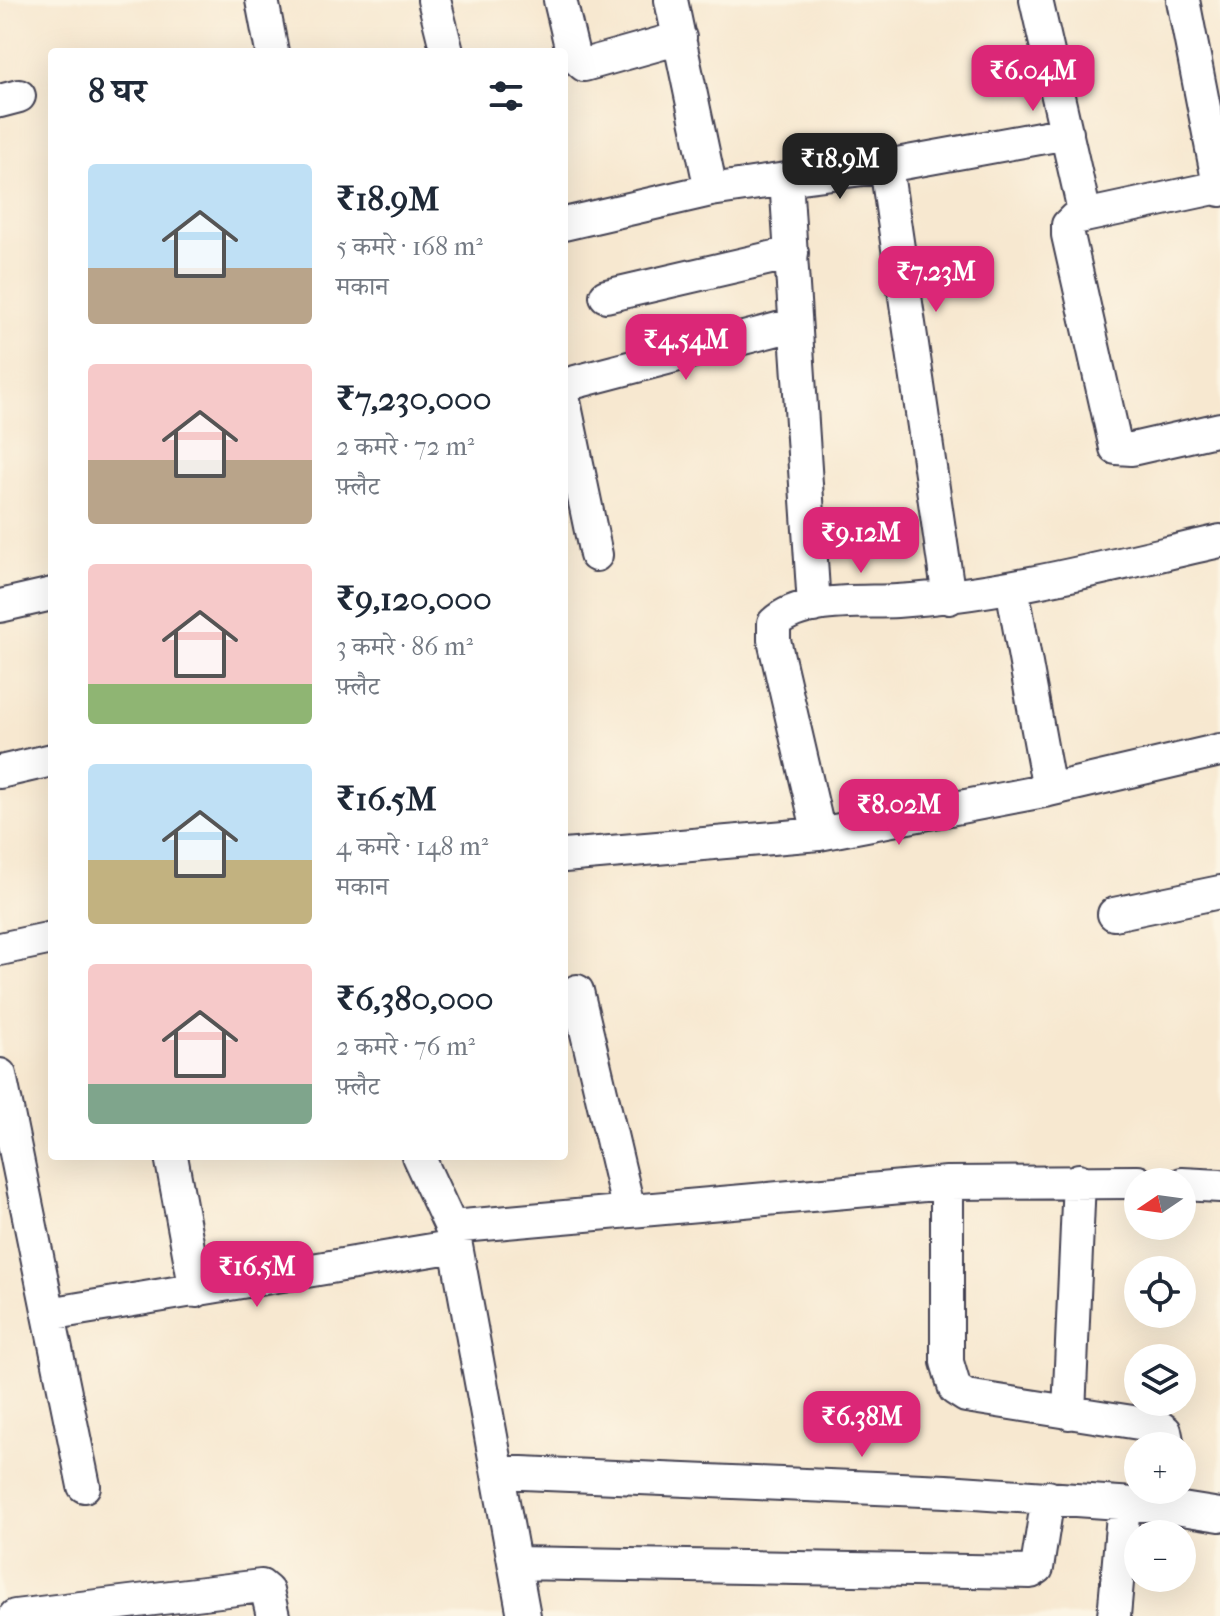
<!DOCTYPE html>
<html lang="hi">
<head>
<meta charset="utf-8">
<style>
  :root { --surface:#fff; --page:#f2f2f3; --text:#1f2937; --muted:#747a83; --accent:#db2777 }
  body { margin:0; font-family:"IM FELL French Canon","Noto Serif Devanagari",serif; background:var(--page); color:var(--text); height:100vh; display:flex; flex-direction:column; font-size:30px; white-space:nowrap }
  * { box-sizing:border-box; margin:0 }
  p { font-size:26px; color:var(--muted) }
  .icon { flex:none; width:44px; height:44px; fill:none; stroke:currentColor; stroke-width:2; stroke-linecap:round; stroke-linejoin:round }
  .map { position:relative; flex:1; overflow:hidden }
  .drawer { position:absolute; left:48px; top:48px; width:520px; height:1112px; display:flex; flex-direction:column; background:var(--surface); border-radius:8px; box-shadow:0 8px 32px #0002 }
  .drawer>* { flex:none }
  .needle { width:52px; rotate:257deg }
  .fabs { position:absolute; left:1124px; top:1168px; display:grid; gap:16px }
  .fabs a { display:grid; place-items:center; width:72px; height:72px; border-radius:50%; background:var(--surface); box-shadow:0 8px 32px #0002; font-size:40px }
  .price { position:absolute; translate:-50% -68px; padding:0 18px; border-radius:16px; background:var(--accent); color:#fff; font-size:26px; line-height:52px; filter:drop-shadow(0 2px 4px #0008) }
  .price::after { content:''; position:absolute; left:50%; top:48px; width:24px; height:18px; margin-left:-12px; background:inherit; clip-path:polygon(0 0,100% 0,50% 100%) }
  .price.on { background:#222; color:#fff }
  ul { padding:0; list-style:none }
  li { display:flex; align-items:center; gap:24px; height:200px; padding:0 40px }
  li span { display:grid; place-items:center; flex:none; width:224px; height:160px; border-radius:8px; color:#555 }
  li>.icon { margin-inline-start:auto }
  span .icon { width:96px; height:96px; fill:#fffc; stroke-width:1 }
  li b { font-size:34px }
  h2 { display:flex; justify-content:space-between; align-items:center; height:96px; padding:0 40px; font-size:34px }
  .map>svg:first-child { display:block }
  .lines { fill:none; stroke-linecap:round; stroke-linejoin:round }
  .street-casing { stroke:#424051; stroke-width:36 }
  .street { stroke:#fff; stroke-width:32 }
</style>
</head>
<body>
<div class="map">
<svg width="1220" height="1616" viewBox="0 0 1220 1616">
  <rect width="100%" height="100%" fill="#fcf5e5"/>
  <filter id="ink" filterUnits="userSpaceOnUse"><feTurbulence type="fractalNoise" baseFrequency=".0125" numOctaves="2"/><feDisplacementMap in="SourceGraphic" scale="16" xChannelSelector="R" yChannelSelector="G"/><feConvolveMatrix kernelMatrix="1 2 1 2 8 2 1 2 1" color-interpolation-filters="sRGB"/></filter>
  <filter id="wash" filterUnits="userSpaceOnUse"><feTurbulence type="fractalNoise" baseFrequency=".006" numOctaves="4" result="noise"/><feDisplacementMap in="SourceGraphic" scale="32" xChannelSelector="R" yChannelSelector="G"/><feGaussianBlur stdDeviation="1.8" result="paint"/><feColorMatrix in="noise" values="0 0 0 0 0 0 0 0 0 0 0 0 0 0 0 0 0 1.4 0 .05"/><feComposite in="paint" operator="in"/></filter>
  <g filter="url(#wash)">
    <rect width="100%" height="100%" fill="#f7e8d0"/>
  </g>
  <g filter="url(#ink)">
    <g class="lines">
      <defs>
        <path id="street" d="M 262,0 L 272,52
          M 434,0 L 447,52
          M 560,0 L 573,55 L 584,65 L 680,38
          M 671,0 L 711,190
          M 1036,0 L 1085,215
          M 1183,0 L 1220,190
          M 0,101 L 19,96
          M 786,179 L 886,166
          M 1219,187 L 1075,218 L 1068,225 L 1068,235 L 1116,448 L 1132,449 L 1220,429
          M 564,224 L 711,190 L 786,179 L 814,606
          M 606,296 L 792,253
          M 564,385 L 793,325
          M 564,401 L 596,555
          M 1012,587 L 1049,790
          M 949,598 L 886,166 L 1067,133
          M 0,606 L 52,594
          M 0,772 L 52,760
          M 819,834 L 774,640 L 774,623 C 802,597 860,603 897,601 C 1006,594 1113,565 1220,541
          M 564,856 L 819,834 L 1049,790 L 1220,750
          M 1114,914 L 1220,892
          M 0,949 L 52,938
          M 577,991 L 629,1211
          M 0,1075 L 84,1486
          M 171,1156 L 196,1291
          M 418,1156 L 451,1227 L 456,1246 L 524,1616
          M 947,1183 L 947,1362 L 955,1389 L 966,1396 L 1158,1426 L 1165,1431 L 1168,1446
          M 1182,1184 L 1220,1186
          M 451,1227 L 947,1183 L 1138,1182
          M 49,1314 L 456,1246
          M 1069,1413 L 1079,1180
          M 498,1472 L 946,1491 L 1163,1506 L 1220,1515
          M 515,1563 L 1031,1572 L 1037,1568 L 1048,1497
          M 15,1616 L 261,1586 L 267,1591 L 273,1616
          M 1114,1616 L 1124,1504"/>
      </defs>
      <use href="#street" class="street-casing"/>
      <use href="#street" class="street"/>
    </g>
  </g>
</svg>
<div class="fabs">
<a><svg class="needle" viewBox="-14 -14 28 28"><path d="M0-13l5 13h-10z" fill="#e53935"/><path d="M0 13l5-13h-10z" fill="#747a83"/></svg></a>
<a><svg class="icon" aria-label="locate" viewBox="0 0 24 24"><circle cx="12" cy="12" r="6"/><path d="M12 2v4M12 18v4M2 12h4M18 12h4"/></svg></a>
<a><svg class="icon" aria-label="layers" viewBox="0 0 24 24"><path d="M12 4l9 5-9 5-9-5zM3 14l9 5 9-5"/></svg></a>
<a>+</a>
<a>−</a>
</div>
<b class="price" style="left:1033px;top:113px">₹6.04M</b>
<b class="price on" style="left:840px;top:201px">₹18.9M</b>
<b class="price" style="left:936px;top:314px">₹7.23M</b>
<b class="price" style="left:686px;top:382px">₹4.54M</b>
<b class="price" style="left:861px;top:575px">₹9.12M</b>
<b class="price" style="left:899px;top:847px">₹8.02M</b>
<b class="price" style="left:257px;top:1309px">₹16.5M</b>
<b class="price" style="left:862px;top:1459px">₹6.38M</b>
<section class="drawer">
<h2>8 घर<svg class="icon" aria-label="filters" viewBox="0 0 24 24"><path d="M4 7h16M4 17h16"/><circle cx="9" cy="7" r="2"/><circle cx="15" cy="17" r="2"/></svg></h2>
<ul>
<li><span style="background:linear-gradient(#bfe0f5 65%,#b9a48a 0)"><svg class="icon" aria-label="home" viewBox="0 0 24 24"><path d="M3 11l9-7 9 7M6 9v11h12V9"/></svg></span><div><b>₹18.9M</b><p>5 कमरे · 168 m²</p><p>मकान</p></div></li>
<li><span style="background:linear-gradient(#f6c9c9 60%,#b9a48a 0)"><svg class="icon" aria-label="home" viewBox="0 0 24 24"><path d="M3 11l9-7 9 7M6 9v11h12V9"/></svg></span><div><b>₹7,230,000</b><p>2 कमरे · 72 m²</p><p>फ़्लैट</p></div></li>
<li><span style="background:linear-gradient(#f6c9c9 75%,#8fb573 0)"><svg class="icon" aria-label="home" viewBox="0 0 24 24"><path d="M3 11l9-7 9 7M6 9v11h12V9"/></svg></span><div><b>₹9,120,000</b><p>3 कमरे · 86 m²</p><p>फ़्लैट</p></div></li>
<li><span style="background:linear-gradient(#bfe0f5 60%,#c2b280 0)"><svg class="icon" aria-label="home" viewBox="0 0 24 24"><path d="M3 11l9-7 9 7M6 9v11h12V9"/></svg></span><div><b>₹16.5M</b><p>4 कमरे · 148 m²</p><p>मकान</p></div></li>
<li><span style="background:linear-gradient(#f6c9c9 75%,#7fa58c 0)"><svg class="icon" aria-label="home" viewBox="0 0 24 24"><path d="M3 11l9-7 9 7M6 9v11h12V9"/></svg></span><div><b>₹6,380,000</b><p>2 कमरे · 76 m²</p><p>फ़्लैट</p></div></li>
</ul>
</section>
</div>
</body>
</html>
